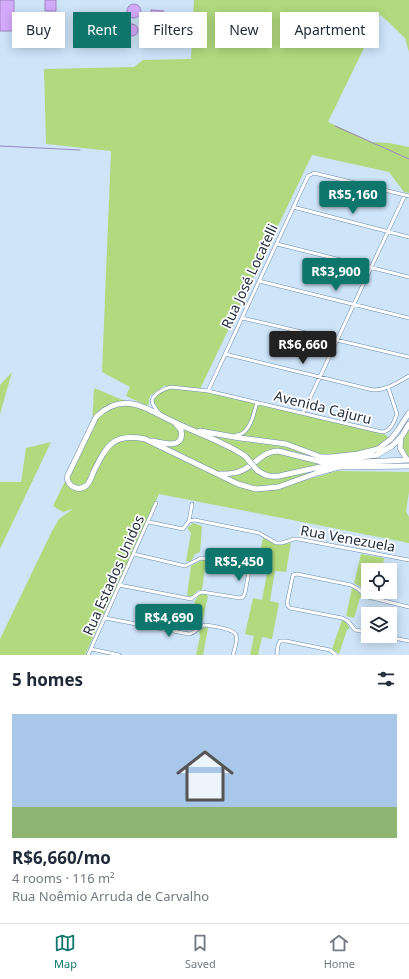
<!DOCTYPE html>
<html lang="en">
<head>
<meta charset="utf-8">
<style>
  :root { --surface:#fff; --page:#f6f6f7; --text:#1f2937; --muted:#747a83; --line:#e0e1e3; --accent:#0f766e }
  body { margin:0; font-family:"Noto Sans",sans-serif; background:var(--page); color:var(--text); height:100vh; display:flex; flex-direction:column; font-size:15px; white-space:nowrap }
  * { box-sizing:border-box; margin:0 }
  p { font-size:13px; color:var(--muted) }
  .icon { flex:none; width:22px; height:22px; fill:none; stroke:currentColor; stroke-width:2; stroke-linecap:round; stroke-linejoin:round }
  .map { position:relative; height:655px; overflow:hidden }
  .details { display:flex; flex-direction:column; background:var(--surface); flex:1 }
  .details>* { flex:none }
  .top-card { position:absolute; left:12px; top:12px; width:385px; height:36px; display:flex; gap:8px }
  .fabs { position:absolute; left:361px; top:563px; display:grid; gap:8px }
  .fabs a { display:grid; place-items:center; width:36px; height:36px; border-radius:0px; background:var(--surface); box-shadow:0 2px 10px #0003; font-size:20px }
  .price { position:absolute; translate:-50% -34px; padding:0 9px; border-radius:4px; background:var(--accent); color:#fff; font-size:13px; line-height:26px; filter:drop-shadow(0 1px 2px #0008) }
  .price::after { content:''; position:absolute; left:50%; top:24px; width:12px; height:9px; margin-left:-6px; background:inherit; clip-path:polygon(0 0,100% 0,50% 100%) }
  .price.on { background:#222; color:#fff }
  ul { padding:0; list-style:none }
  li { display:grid; align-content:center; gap:8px; height:212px; padding:0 12px }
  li+li { border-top:1px solid var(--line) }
  li span { display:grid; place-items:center; height:124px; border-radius:0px; color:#555 }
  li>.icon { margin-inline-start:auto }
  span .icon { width:72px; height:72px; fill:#fffc; stroke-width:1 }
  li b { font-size:17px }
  h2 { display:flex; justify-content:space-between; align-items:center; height:48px; padding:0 12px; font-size:17px }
  .chip { padding:0 14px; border-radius:0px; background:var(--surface); box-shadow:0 2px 10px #0003; font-size:14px; line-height:36px }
  .chip.on { background:var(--accent); color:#fff }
  .tab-bar { display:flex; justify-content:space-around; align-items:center; height:56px; border-top:1px solid var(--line); background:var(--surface); font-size:11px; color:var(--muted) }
  .tab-bar a { display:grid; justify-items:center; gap:2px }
  .tab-bar .on { color:var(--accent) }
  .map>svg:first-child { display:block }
  .green { fill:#b1da7e }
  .water { fill:#d4aafa; stroke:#9e85c1 }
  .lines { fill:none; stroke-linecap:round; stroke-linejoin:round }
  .stream { stroke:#9e85c1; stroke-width:1 }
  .street-casing { stroke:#6a8cad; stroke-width:4 }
  .primary-casing { stroke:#6a8cad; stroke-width:6 }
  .street { stroke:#fff; stroke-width:3 }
  .primary { stroke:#fff; stroke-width:5 }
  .primary-bridge-casing { stroke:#6a8cad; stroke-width:6; stroke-linecap:butt }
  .primary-bridge { stroke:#fff; stroke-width:5 }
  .labels { text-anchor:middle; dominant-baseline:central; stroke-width:3.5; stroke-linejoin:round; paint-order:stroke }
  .street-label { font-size:14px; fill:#212f3c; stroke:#fff }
</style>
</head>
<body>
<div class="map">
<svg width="409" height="655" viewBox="0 0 409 655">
  <rect width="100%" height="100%" fill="#cee4f9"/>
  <path class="green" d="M 194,0 L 409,0 L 409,52 L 405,38 L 383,17 L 380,15 L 328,122 L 372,142 L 389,143 L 409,147 L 409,193 L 404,192 L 389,172 L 312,155 L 200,389 L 382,432 L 391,439 L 380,448 L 325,466 L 282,487 L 337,471 L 409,472 L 409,492 L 406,511 L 409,517 L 409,543 L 159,494 L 85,655 L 0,655 L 0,639 L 52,531 L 59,519 L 73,509 L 63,512 L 53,506 L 92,425 L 94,388 L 159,415 L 153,404 L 154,396 L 171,387 L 164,386 L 150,396 L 148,406 L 126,396 L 130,387 L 102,372 L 111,151 L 46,144 L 44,69 L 134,67 L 143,60 L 191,59 Z
    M 12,372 L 0,414 L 0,385 Z
    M 409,430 L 409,457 C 399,449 402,439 409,430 Z
    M 51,442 L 0,549 L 0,482 L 21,482 L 26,448 Z
    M 193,523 L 202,526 L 200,552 L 195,554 L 191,561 L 186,561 L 191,533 L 187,528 Z
    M 263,538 L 279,545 L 291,543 L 286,572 L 275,571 L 270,601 L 279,603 L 272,639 L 262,637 L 258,655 L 250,655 L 254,636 L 245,634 L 253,598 L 262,600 L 268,568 L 257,566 Z
    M 361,554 L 384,558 L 382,570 L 368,570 L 365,590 L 354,583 Z
    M 202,560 L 206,561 L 202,590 L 198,590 L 192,596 L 187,596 L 191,566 Z
    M 352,588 L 359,592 L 362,596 L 360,598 L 354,618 L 346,616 Z
    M 205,594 L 208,596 L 202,623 L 199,623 L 195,627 L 198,606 L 194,602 L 199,595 Z
    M 342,620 L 345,621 L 350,628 L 347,630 L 339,654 L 332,649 Z
    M 207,627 L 208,628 L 203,655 L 196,655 L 200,637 L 199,631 L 202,628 Z"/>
  <path class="water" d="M 0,0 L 14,0 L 14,31 L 0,31 Z
    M 45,0 L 56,0 L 56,11 L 45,11 Z
    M127 11a7 7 0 1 1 14 0a7 7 0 1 1-14 0Z
    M 151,10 L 164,11 L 163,33 L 149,32 Z
    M126 30a6 6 0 1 1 12 0a6 6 0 1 1-12 0Z"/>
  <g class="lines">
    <path class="stream" d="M 335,126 L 409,159
      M 0,146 L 80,150"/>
    <defs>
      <path id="street" d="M 293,207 L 409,237
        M 277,244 L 409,277
        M 259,281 L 409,318
        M 242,318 L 409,357
        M 225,354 L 373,390 C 387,390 398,382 409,376
        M 208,391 L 308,176 L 314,173 L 409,196
        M 159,413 C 152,404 148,400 159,392 C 164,389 166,388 171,387 L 208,391 L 382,432 C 391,431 394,422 397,414 L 388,387
        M 303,413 L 405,195
        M 236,435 C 250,435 254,413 257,402
        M 189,521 L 192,504
        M 149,522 L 183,529 L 189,521 L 195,520 L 259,533 L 276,543 L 282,543 L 294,539 L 298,539 L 409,560
        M 119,585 L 191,599 L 199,593 L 202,592 L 240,598 L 243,597 L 245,593 L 249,571 L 247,567 L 243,566 L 201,558 L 185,566 L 134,554
        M 105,618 L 189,634 C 196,633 199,626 205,625 C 212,626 234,629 236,635 C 238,641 234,650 233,655
        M 368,632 L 355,630 L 348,621 L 342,618 L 290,608 L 288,606 L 287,603 L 293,575 L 297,574 L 351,585 L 358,589 L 368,597 L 409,607
        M 384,636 L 409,641
        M 91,649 L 119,655
        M 88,655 L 156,503
        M 277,655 L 278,645 L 280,641 L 286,641 L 330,650 L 336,655"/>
      <path id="primary" d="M 200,431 L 240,438 L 286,444 L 321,457 L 331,457 L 358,454 L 378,449 L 391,439 L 398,430 L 409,413
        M 401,437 L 400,448 L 407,460
        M 152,441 C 164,443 185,450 181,430 L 175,423
        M 245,456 C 223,441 196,433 172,421 C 161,416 145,406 133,404 C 119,401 106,407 96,417 L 67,477 C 68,487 79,492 87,485 C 90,482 92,475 94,471 C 107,445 113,433 145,439 L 238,484 L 256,489 L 278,487 L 317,473 L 339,467 L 409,466
        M 257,470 C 265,476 270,477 279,476 L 338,463 L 409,460
        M 219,474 C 225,474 232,474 238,472 C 254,468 261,451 278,451 L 322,462 L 377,455 L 392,446 L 402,436 L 409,424"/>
    </defs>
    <use href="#street" class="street-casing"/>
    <use href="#primary" class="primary-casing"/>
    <use href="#street" class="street"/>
    <use href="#primary" class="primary"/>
    <defs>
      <path id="primary-bridge" d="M 245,456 L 257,470"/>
    </defs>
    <use href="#primary-bridge" class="primary-bridge-casing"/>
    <use href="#primary-bridge" class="primary-bridge"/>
  </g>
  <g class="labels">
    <g class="street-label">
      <text transform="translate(249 276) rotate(-65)">Rua José Locatelli</text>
      <text transform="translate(323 407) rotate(14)">Avenida Cajuru</text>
      <text transform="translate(348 538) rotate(10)">Rua Venezuela</text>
      <text transform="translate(113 575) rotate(-66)">Rua Estados Unidos</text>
    </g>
  </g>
</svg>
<div class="fabs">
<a><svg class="icon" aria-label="locate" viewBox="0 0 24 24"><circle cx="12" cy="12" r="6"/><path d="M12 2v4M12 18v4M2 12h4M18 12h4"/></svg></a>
<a><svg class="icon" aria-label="layers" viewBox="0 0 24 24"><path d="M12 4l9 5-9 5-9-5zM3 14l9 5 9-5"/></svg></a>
</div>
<b class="price" style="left:353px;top:215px">R$5,160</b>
<b class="price" style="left:336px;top:292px">R$3,900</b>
<b class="price on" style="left:303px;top:365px">R$6,660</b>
<b class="price" style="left:239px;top:582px">R$5,450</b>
<b class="price" style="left:169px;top:638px">R$4,690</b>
<div class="top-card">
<a class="chip">Buy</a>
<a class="chip on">Rent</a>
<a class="chip">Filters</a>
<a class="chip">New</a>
<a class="chip">Apartment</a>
</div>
</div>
<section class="details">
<h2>5 homes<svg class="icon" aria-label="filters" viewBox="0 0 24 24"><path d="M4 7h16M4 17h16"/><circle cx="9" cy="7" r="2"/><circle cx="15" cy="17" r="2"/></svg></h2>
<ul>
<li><span style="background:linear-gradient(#a9c7e8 75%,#8fb573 0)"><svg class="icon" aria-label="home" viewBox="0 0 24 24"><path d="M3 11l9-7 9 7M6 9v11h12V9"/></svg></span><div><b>R$6,660/mo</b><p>4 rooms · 116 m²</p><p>Rua Noêmio Arruda de Carvalho</p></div></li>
</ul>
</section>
<nav class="tab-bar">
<a class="on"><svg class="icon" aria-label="map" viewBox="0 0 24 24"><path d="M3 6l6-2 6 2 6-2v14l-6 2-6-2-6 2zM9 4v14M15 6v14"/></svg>Map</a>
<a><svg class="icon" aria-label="saved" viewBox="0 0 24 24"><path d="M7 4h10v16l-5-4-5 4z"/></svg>Saved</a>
<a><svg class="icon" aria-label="home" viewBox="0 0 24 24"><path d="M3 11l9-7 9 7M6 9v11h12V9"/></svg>Home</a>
</nav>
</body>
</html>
